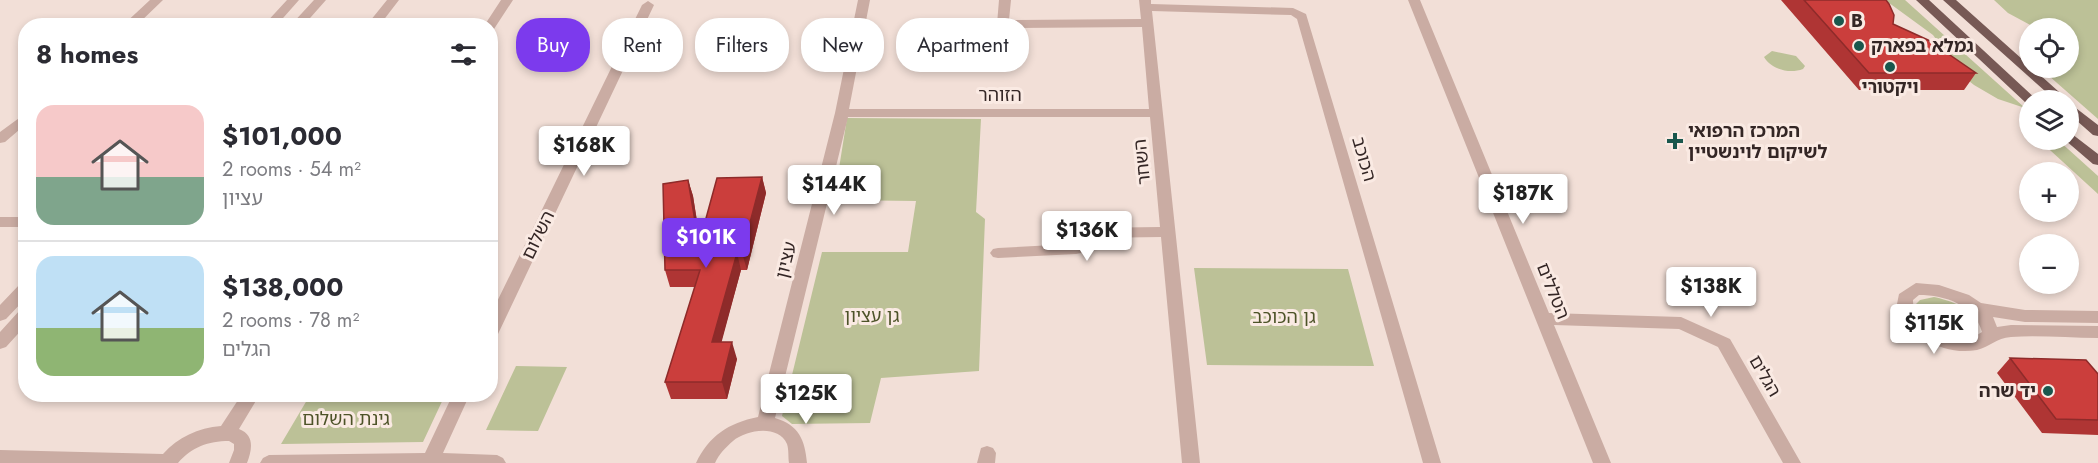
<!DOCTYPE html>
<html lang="en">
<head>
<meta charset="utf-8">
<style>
  :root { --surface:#fff; --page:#f7f7f7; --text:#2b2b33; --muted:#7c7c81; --line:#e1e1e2; --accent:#7c3aed }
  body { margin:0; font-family:Jost,"Noto Sans Hebrew",sans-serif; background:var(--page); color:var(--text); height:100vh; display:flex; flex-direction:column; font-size:22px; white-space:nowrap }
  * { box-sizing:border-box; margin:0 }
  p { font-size:20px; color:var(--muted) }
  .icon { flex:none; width:33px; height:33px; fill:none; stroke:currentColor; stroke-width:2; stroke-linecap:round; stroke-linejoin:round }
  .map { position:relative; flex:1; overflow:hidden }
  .panel { position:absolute; left:18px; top:18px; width:480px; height:384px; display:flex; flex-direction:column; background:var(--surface); border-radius:24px; box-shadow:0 3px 9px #0003 }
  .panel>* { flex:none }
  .hud { position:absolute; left:516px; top:18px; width:570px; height:54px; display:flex; gap:12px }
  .tools { position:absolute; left:2019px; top:18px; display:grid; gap:12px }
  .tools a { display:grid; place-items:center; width:60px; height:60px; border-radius:50%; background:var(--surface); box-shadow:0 3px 9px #0003; font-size:30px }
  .price { position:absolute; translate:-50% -51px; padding:0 14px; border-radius:6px; background:#fff; color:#222; font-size:20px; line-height:39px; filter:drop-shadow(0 2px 3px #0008) }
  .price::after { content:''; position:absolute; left:50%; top:36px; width:18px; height:14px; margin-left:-9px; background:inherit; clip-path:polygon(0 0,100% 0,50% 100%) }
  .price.on { background:var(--accent); color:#fff }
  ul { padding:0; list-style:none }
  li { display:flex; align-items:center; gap:18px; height:150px; padding:0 18px }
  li+li { border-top:2px solid var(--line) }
  li span { display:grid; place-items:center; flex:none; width:168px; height:120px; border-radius:18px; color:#555 }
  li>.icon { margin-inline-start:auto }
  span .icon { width:72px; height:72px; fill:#fffc; stroke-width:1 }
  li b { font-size:26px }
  h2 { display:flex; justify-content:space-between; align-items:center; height:72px; padding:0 18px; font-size:26px }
  .chip { padding:0 21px; border-radius:24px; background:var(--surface); box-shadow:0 3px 9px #0003; font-size:21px; line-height:54px }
  .chip.on { background:var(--accent); color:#fff }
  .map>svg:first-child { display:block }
  .green { fill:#bcc197 }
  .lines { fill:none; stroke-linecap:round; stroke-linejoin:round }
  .minor { fill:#caaca3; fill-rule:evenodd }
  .major { fill:#775955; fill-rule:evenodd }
  .wall { fill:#af3534 }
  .shaded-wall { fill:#8e2b2a }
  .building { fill:#cb3e3c; stroke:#8e2b2a; stroke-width:1.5 }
  .poi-dot { fill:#19574d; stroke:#faeae3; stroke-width:2 }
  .labels { text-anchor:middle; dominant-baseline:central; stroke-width:6; stroke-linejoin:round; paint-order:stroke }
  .poi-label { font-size:18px; font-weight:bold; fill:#342625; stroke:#faeae3; text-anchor:start }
  .street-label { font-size:18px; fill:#342625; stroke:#faeae3 }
  .park-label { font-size:18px; fill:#4d5328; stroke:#faeae3 }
</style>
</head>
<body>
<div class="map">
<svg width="2098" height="463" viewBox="0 0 2098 463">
  <rect width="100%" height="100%" fill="#f2dfd7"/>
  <path class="green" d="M 1885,0 L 1905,0 L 2025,108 L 1998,99 L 1974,85 L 1964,77 L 1933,35 Z
    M 1994,0 L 2098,0 L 2098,119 L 2040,68 L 2068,68 L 2068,28 L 2036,28 L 2008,13 Z
    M 1772,51 L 1796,56 L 1805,66 L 1803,69 C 1790,74 1772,70 1764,57 Z
    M 847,118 L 981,119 L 976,212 L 985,219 L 979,371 L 881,378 L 870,423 L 792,424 L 782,416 L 822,252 L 908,252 L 916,201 L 834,200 Z
    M 2039,140 L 2058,140 L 2098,176 L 2098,194 Z
    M 1194,268 L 1348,269 L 1374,366 L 1207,365 Z
    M 1934,297 C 1949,300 1981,310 1974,331 C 1957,342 1915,328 1916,304 L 1920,300 Z
    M 516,366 L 567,367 L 538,431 L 486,430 Z
    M 310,395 L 310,394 L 445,395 L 423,442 L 281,444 Z"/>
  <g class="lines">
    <path class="minor" d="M 150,0 L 163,0 L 136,26 L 122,26 Z
      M 287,0 L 299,0 L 276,26 L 263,26 Z
      M 314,0 L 326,0 L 303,26 L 290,26 Z
      M 387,0 L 399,0 L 379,26 L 366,26 Z
      M 501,0 L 513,0 L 494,29 L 490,30 L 490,26 L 484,26 Z
      M 858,0 L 870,0 L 849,109 L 1149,109 L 1142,27 L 1003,28 L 997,24 L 999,0 L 1011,0 L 1009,20 L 1141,19 L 1139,0 L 1151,0 L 1151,4 L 1293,8 L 1306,14 L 1441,463 L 1423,463 L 1297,19 L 1291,15 L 1152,11 L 1200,463 L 1182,463 L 1161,237 L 1091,238 L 1081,253 L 1076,254 L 998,258 L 993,257 L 990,253 L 993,249 L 998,248 L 1072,244 L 1082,229 L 1087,228 L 1160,227 L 1150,117 L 848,117 L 775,418 C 799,425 805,440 807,463 L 789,463 C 788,457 789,450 787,444 C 778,424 746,430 733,441 C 725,448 719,454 715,463 L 696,463 C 709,436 728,423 758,417 L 835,113 Z
      M 1408,0 L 1420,0 L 1549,313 L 1681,317 L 1730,339 L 1801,463 L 1783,463 L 1718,347 L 1679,329 L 1554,325 L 1611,463 L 1593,463 Z
      M 648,1 L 654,5 L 498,334 L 496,338 L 490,340 L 490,316 L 642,5 Z
      M 26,113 L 26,124 L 5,142 L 0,143 L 0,132 Z
      M 0,217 L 26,217 L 26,227 L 0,227 Z
      M 26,282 L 26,298 L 6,319 L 0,321 L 0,305 L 20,284 Z
      M 1916,283 L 1939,285 L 1969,295 L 1981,303 L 2025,310 L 2098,311 L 2098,323 L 2025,322 L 1993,317 L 1997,327 L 2011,325 L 2098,326 L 2098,338 C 2069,338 2039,335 2011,337 C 1996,338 1990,347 1977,350 C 1944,356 1912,337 1896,309 L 1899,294 ZM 1919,295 C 1945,295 1975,305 1982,332 C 1961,347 1912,329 1913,300 Z
      M 26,308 L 26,325 L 6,347 L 0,349 L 0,332 L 20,310 Z
      M 242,394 L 260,394 L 239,429 C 255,435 252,450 247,463 L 229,463 L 234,450 L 234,444 L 229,441 C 208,441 192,447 178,463 L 0,463 L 0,450 L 163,454 C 178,437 198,428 221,426 Z
      M 453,394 L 470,394 L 443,453 L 497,455 L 503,458 L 506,463 L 260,463 L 263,458 L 269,455 L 425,453 Z
      M 987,446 L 993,448 L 996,453 L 995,463 L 977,463 L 981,448 Z"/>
    <path class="major" d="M 1916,0 L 1929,0 L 2037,100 L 2026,103 Z
      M 1943,0 L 1956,0 L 2068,100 L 2055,100 Z
      M 2068,102 L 2098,125 L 2098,136 L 2093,135 L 2068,113 Z
      M 2068,131 L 2098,154 L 2098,165 L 2093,164 L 2065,140 L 2068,140 Z"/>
  </g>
  <path class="wall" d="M 1781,0 L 1886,0 L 1893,24 L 1976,73 L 1964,90 L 1859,90 Z
    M 762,177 L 766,193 L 747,270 L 741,270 L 721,342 L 737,359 L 727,399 L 671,399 L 665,382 L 695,287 L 670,287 L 665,270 L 688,180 L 693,196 L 700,239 Z
    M 2010,358 L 2098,374 L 2098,435 L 2042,433 L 1997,373 Z"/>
  <path class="shaded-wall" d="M 762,177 L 766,193 L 747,270 L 742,253 Z
    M 688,180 L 693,196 L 703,261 L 699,244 Z
    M 737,253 L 741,270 L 717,359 L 712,342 Z
    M 732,342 L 737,359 L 727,399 L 722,382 Z"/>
  <path class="building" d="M 1804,0 L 1886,0 L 1889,4 L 1894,15 L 1893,24 L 1928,40 L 1976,73 L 1869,73 Z
    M 762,177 L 742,253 L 737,253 L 712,342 L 732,342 L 722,382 L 665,382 L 700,270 L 665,270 L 663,184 L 688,180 L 699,244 L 717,178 Z
    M 2010,358 L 2086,360 L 2098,374 L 2098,420 L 2056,419 Z"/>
  <g class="poi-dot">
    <circle cx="1839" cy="21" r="6"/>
    <circle cx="1859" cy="46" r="6"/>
    <circle cx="1890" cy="67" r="6"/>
    <path d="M1672 132h6v6h6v6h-6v6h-6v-6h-6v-6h6z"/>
    <circle cx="2048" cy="391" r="6"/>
  </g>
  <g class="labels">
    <g class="poi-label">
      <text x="1851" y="21">B</text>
      <text x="1871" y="46">גמלא בפארק</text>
      <text x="1890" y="87" text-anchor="middle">ויקטורי</text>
      <text x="1688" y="131">המרכז הרפואי<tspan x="1688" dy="21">לשיקום לוינשטיין</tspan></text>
      <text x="2036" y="391" text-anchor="end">יד שרה</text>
    </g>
    <g class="street-label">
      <text x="1000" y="95">הזוהר</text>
      <text transform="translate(1364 159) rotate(74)">הכוכב</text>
      <text transform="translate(1142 162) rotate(-96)">השחר</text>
      <text transform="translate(538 235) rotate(-64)">השלום</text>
      <text transform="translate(786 260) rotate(-76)">עציון</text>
      <text transform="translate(1553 291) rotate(68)">הטללים</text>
      <text transform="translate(1765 376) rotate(60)">הגלים</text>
    </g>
    <g class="park-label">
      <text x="872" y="316">גן עציון</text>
      <text x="1284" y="317">גן הכוכב</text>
      <text x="346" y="419">גינת השלום</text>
    </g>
  </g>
</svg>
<div class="tools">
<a><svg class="icon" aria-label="locate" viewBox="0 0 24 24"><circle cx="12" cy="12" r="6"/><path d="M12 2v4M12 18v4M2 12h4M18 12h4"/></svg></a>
<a><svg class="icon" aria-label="layers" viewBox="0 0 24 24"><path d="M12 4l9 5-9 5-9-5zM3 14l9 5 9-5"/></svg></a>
<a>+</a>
<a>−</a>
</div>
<b class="price" style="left:584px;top:177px">$168K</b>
<b class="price" style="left:834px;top:216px">$144K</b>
<b class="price" style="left:1523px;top:225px">$187K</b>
<b class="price" style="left:1087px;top:262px">$136K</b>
<b class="price on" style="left:706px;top:269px">$101K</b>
<b class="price" style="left:1711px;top:318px">$138K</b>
<b class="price" style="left:1934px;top:355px">$115K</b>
<b class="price" style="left:806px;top:425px">$125K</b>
<div class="hud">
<a class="chip on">Buy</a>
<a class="chip">Rent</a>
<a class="chip">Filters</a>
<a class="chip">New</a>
<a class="chip">Apartment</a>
</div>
<section class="panel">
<h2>8 homes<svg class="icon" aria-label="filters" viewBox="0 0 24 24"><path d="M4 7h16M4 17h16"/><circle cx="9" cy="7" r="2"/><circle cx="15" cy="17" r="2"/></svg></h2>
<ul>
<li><span style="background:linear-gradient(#f6c9c9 60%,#7fa58c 0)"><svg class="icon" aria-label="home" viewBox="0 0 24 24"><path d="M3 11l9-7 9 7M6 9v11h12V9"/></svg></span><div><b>$101,000</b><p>2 rooms · 54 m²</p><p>עציון</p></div></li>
<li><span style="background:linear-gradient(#bfe0f5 60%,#8fb573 0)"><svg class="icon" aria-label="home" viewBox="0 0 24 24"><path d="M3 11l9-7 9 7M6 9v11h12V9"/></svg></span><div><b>$138,000</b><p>2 rooms · 78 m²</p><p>הגלים</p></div></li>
</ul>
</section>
</div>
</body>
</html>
